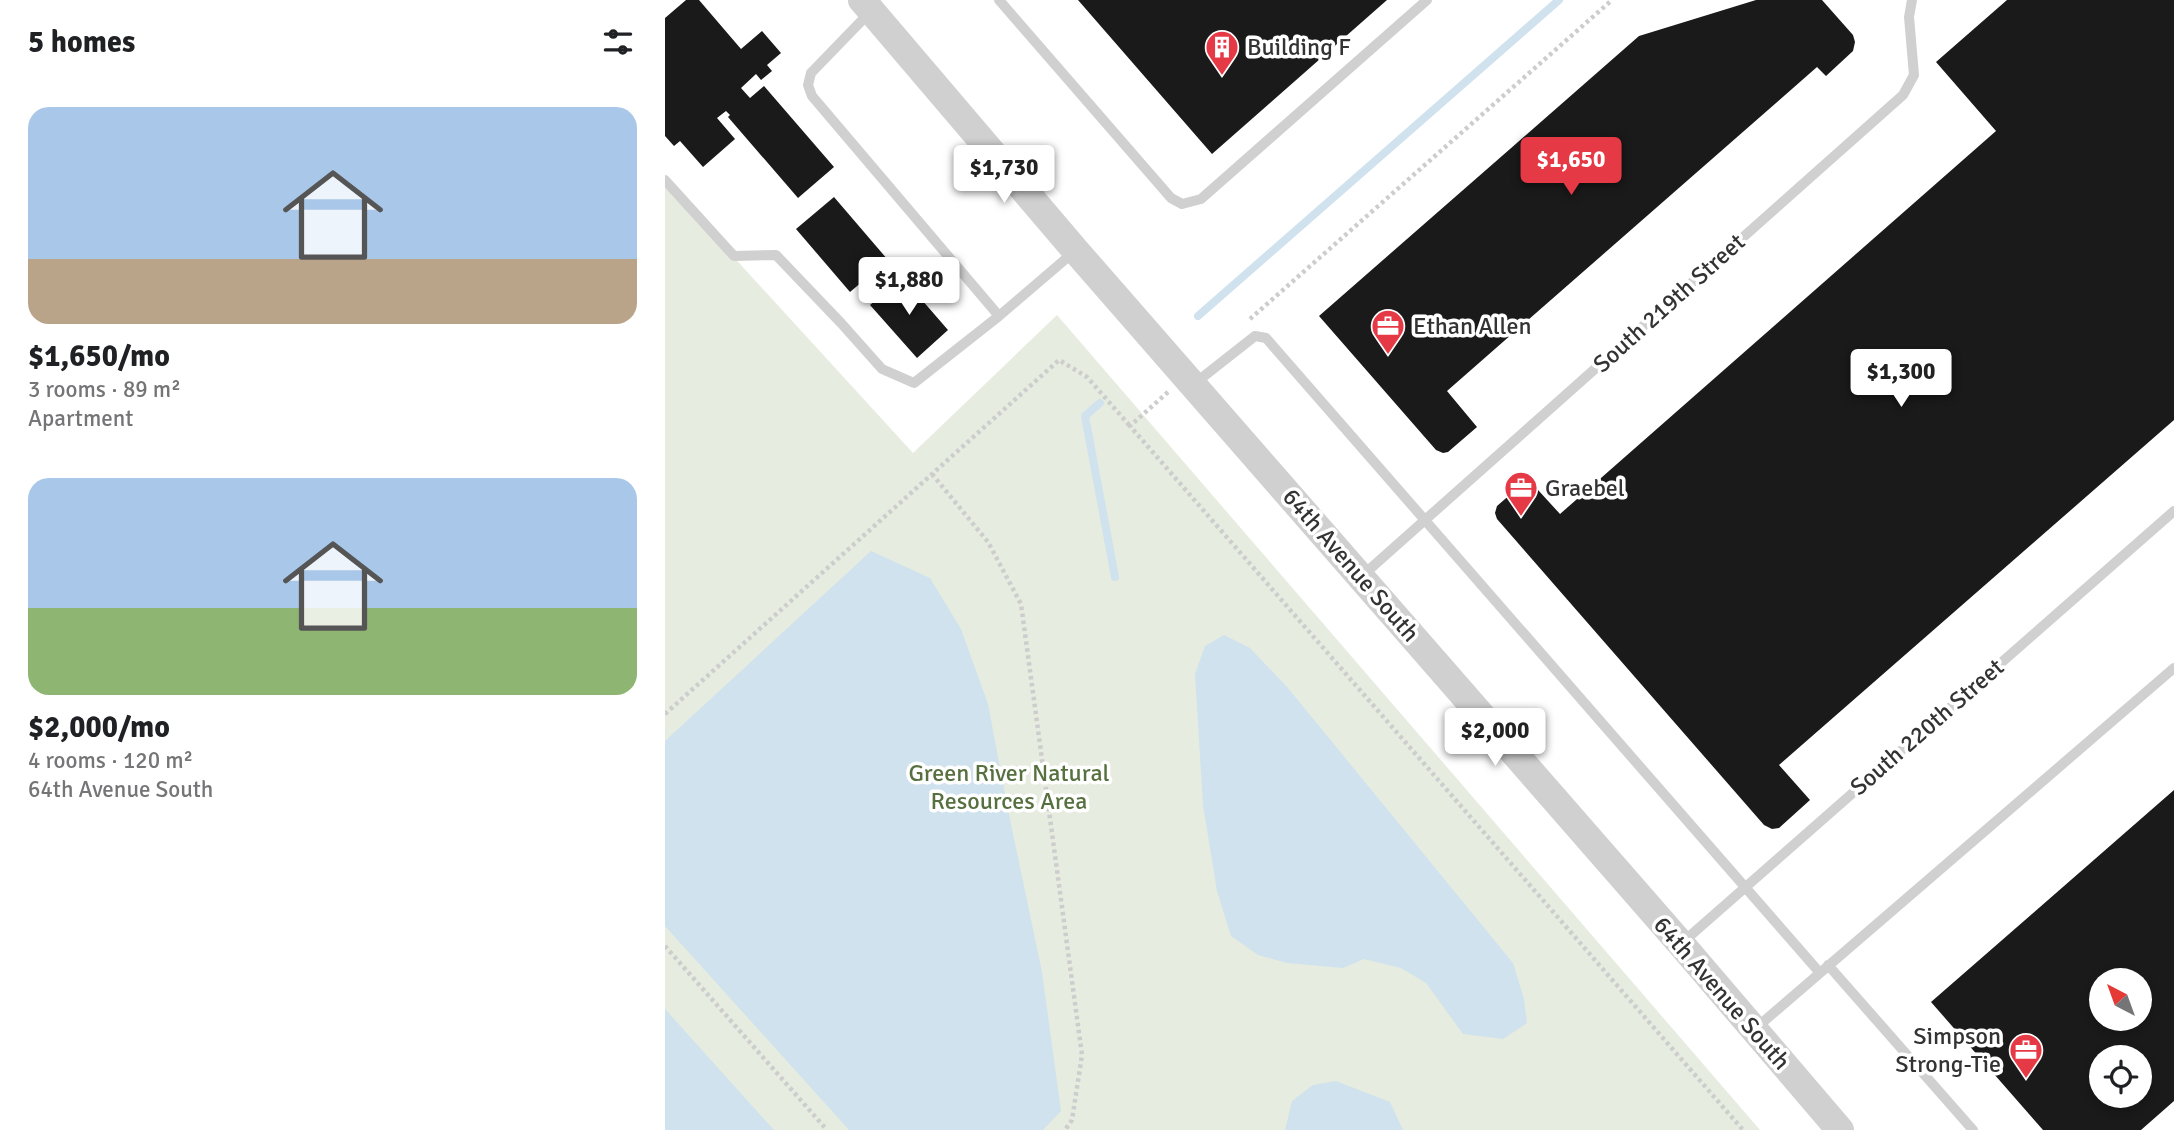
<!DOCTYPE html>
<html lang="en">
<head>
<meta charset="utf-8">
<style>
  :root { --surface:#fff; --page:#f6f6f6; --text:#202124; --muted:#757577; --accent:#e63946 }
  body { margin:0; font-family:Signika,sans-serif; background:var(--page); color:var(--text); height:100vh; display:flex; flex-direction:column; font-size:26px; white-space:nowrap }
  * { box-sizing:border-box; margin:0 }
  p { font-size:23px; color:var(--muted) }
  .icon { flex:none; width:38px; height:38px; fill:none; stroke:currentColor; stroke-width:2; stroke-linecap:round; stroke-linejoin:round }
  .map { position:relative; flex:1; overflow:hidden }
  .details { display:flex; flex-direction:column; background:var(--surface); width:665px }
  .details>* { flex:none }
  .needle { width:46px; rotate:319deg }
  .controls { position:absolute; left:1424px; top:968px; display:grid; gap:14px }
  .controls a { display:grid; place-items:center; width:63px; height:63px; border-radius:50%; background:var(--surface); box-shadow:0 4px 10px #0003; font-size:35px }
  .price { position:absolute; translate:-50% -60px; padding:0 16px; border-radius:7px; background:#fff; color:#222; font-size:23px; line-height:46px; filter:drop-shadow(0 2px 4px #0008) }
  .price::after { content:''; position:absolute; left:50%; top:42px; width:21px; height:16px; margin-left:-10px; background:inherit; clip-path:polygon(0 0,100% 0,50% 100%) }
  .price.selected { background:var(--accent); color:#fff }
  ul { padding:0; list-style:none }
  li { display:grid; align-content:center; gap:14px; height:371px; padding:0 28px }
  li span { display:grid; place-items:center; height:217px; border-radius:21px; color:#555 }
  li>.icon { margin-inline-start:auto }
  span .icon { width:126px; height:126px; fill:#fffc; stroke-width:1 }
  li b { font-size:30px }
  h2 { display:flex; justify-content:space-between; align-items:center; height:84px; padding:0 28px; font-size:30px }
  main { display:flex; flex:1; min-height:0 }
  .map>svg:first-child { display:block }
  .green { fill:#e6ecdf }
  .water { fill:#cfe2ee }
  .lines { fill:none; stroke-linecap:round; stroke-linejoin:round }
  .stream { stroke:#cfe2ee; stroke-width:8 }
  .building { fill:#1a1a1a; fill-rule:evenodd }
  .path { stroke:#cdcdcd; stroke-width:4.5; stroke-dasharray:3.5 3.5; stroke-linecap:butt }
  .service { stroke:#d0d0d0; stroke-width:10 }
  .tertiary { stroke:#d0d0d0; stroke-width:28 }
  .labels { text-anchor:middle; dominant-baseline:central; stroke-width:7; stroke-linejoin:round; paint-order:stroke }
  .poi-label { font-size:24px; fill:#333; stroke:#fff; text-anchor:start }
  .street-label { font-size:24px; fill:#333; stroke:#fff }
  .park-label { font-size:24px; fill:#56703f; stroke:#fff }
</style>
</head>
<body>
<main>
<section class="details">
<h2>5 homes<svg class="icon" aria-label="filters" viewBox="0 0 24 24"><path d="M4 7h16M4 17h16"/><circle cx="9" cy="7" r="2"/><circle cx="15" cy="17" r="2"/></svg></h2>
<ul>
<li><span style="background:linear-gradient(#a9c7e8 70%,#b9a48a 0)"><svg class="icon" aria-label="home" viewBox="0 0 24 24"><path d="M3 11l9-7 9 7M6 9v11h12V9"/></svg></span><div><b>$1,650/mo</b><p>3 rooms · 89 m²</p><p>Apartment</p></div></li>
<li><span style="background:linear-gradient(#a9c7e8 60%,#8fb573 0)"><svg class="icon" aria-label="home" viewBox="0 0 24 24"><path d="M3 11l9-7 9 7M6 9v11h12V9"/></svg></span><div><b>$2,000/mo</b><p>4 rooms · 120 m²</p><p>64th Avenue South</p></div></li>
</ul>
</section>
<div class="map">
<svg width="1509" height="1130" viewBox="0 0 1509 1130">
  <rect width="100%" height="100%" fill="#fff"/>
  <path class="green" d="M 0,182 L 248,453 L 392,315 L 1095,1130 L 0,1130 Z"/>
  <path class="water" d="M 206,551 L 265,578 L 296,629 L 323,704 L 343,810 L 377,972 L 396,1111 L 378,1130 L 184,1130 L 0,926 L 0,741 Z
    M 559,635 L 585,648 L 623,688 L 848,963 L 859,999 L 862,1023 L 838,1039 L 798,1034 L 761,983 L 736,968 L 699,959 L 678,968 L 622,963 L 593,955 L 566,936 L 552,891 L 538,805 L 530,674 L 540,646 Z
    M 0,1009 L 109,1130 L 0,1130 Z
    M 671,1081 L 725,1102 L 738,1130 L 620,1130 L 627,1101 L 648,1085 Z"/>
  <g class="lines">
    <path class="stream" d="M 533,316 L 894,0
      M 435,403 L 420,416 L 450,577"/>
  </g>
  <path class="building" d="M 21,0 L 34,0 L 76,49 L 97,31 L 116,53 L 102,65 L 107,71 L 96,80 L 91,74 L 76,88 L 85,98 L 99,86 L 169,167 L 133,198 L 63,117 L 65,115 L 61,111 L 52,118 L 70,139 L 38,167 L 15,141 L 9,146 L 0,136 L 0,18 Z
    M 413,0 L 722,0 L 547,154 Z
    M 1091,0 L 1157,0 L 1188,35 L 1190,42 L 1188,51 L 1161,76 L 1152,67 L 782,391 L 812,427 L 783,452 L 778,453 L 771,450 L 654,316 L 974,36 Z
    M 1342,0 L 1509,0 L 1509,420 L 1114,765 L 1145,800 L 1114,828 L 1107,829 L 1099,825 L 832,519 L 830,513 L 832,506 L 863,479 L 895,514 L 1331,131 L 1271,62 Z
    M 169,197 L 223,260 L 185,292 L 131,229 Z
    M 237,277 L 283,330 L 252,358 L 205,305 Z
    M 1509,790 L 1509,1101 L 1476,1130 L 1378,1130 L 1266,1002 ZM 1437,980 L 1475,980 L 1475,1018 L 1437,1018 ZM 1437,1057 L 1475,1057 L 1475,1096 L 1437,1096 Z"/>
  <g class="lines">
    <path class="path" d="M 585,319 L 947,0
      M 503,392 L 465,426 L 1078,1130
      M 267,474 L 323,542 L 356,604 L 417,1055 L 407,1120 L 400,1130
      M 0,714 L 394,360 L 422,377 L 465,426
      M 0,946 L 162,1130"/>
    <path class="service" d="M 334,0 L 506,198 L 517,204 L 536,199 L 762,0
      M 206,11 L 146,73 L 143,85 L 147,96 L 334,316
      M 0,180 L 69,256 L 111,255 L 176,323 L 217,369 L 249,383 L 334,316 L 410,251
      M 529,384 L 590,336 L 601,338 L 1155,973
      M 697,576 L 1238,95 L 1249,75 L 1244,17 L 1247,0
      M 1018,942 L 1509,511
      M 1163,965 L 1308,1130
      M 1091,1028 L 1509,668"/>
    <path class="tertiary" d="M 197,0 L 411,251 L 1016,944 L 1175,1130"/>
  </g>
  <defs>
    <symbol id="building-pin" viewBox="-11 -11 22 30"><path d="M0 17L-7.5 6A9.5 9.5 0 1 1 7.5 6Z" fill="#e63946" stroke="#fff"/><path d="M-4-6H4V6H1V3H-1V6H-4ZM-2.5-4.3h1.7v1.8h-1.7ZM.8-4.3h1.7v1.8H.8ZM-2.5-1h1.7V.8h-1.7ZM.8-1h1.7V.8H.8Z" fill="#fff"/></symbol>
    <symbol id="office-pin" viewBox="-11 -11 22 30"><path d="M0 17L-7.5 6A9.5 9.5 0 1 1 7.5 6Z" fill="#e63946" stroke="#fff"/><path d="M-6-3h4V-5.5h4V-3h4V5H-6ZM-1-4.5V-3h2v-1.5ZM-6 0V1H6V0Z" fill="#fff"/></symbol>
  </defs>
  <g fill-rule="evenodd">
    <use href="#building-pin" x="538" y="28" width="38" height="52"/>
    <use href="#office-pin" x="704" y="307" width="38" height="52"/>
    <use href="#office-pin" x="837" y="469" width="38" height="52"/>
    <use href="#office-pin" x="1342" y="1031" width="38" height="52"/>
  </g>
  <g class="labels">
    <g class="poi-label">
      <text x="582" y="47">Building F</text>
      <text x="748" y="326">Ethan Allen</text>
      <text x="880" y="488">Graebel</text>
      <text x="1336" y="1036" text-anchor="end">Simpson<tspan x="1336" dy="28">Strong-Tie</tspan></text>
    </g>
    <g class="street-label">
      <text transform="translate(1004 303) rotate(-42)">South 219th Street</text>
      <text transform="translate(686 565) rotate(49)">64th Avenue South</text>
      <text transform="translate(1262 727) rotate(-41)">South 220th Street</text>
      <text transform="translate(1057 993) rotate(49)">64th Avenue South</text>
    </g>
    <g class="park-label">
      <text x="344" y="773">Green River Natural<tspan x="344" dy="28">Resources Area</tspan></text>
    </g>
  </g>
</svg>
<div class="controls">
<a><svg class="needle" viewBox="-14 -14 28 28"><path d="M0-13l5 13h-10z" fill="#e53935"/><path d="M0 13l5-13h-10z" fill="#757577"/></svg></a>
<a><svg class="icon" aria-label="locate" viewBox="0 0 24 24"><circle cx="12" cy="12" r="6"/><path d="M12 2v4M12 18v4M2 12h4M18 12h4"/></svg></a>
</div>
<b class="price selected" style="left:906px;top:197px">$1,650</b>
<b class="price" style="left:339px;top:205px">$1,730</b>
<b class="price" style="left:244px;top:317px">$1,880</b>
<b class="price" style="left:1236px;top:409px">$1,300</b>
<b class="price" style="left:830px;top:768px">$2,000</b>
</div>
</main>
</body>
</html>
